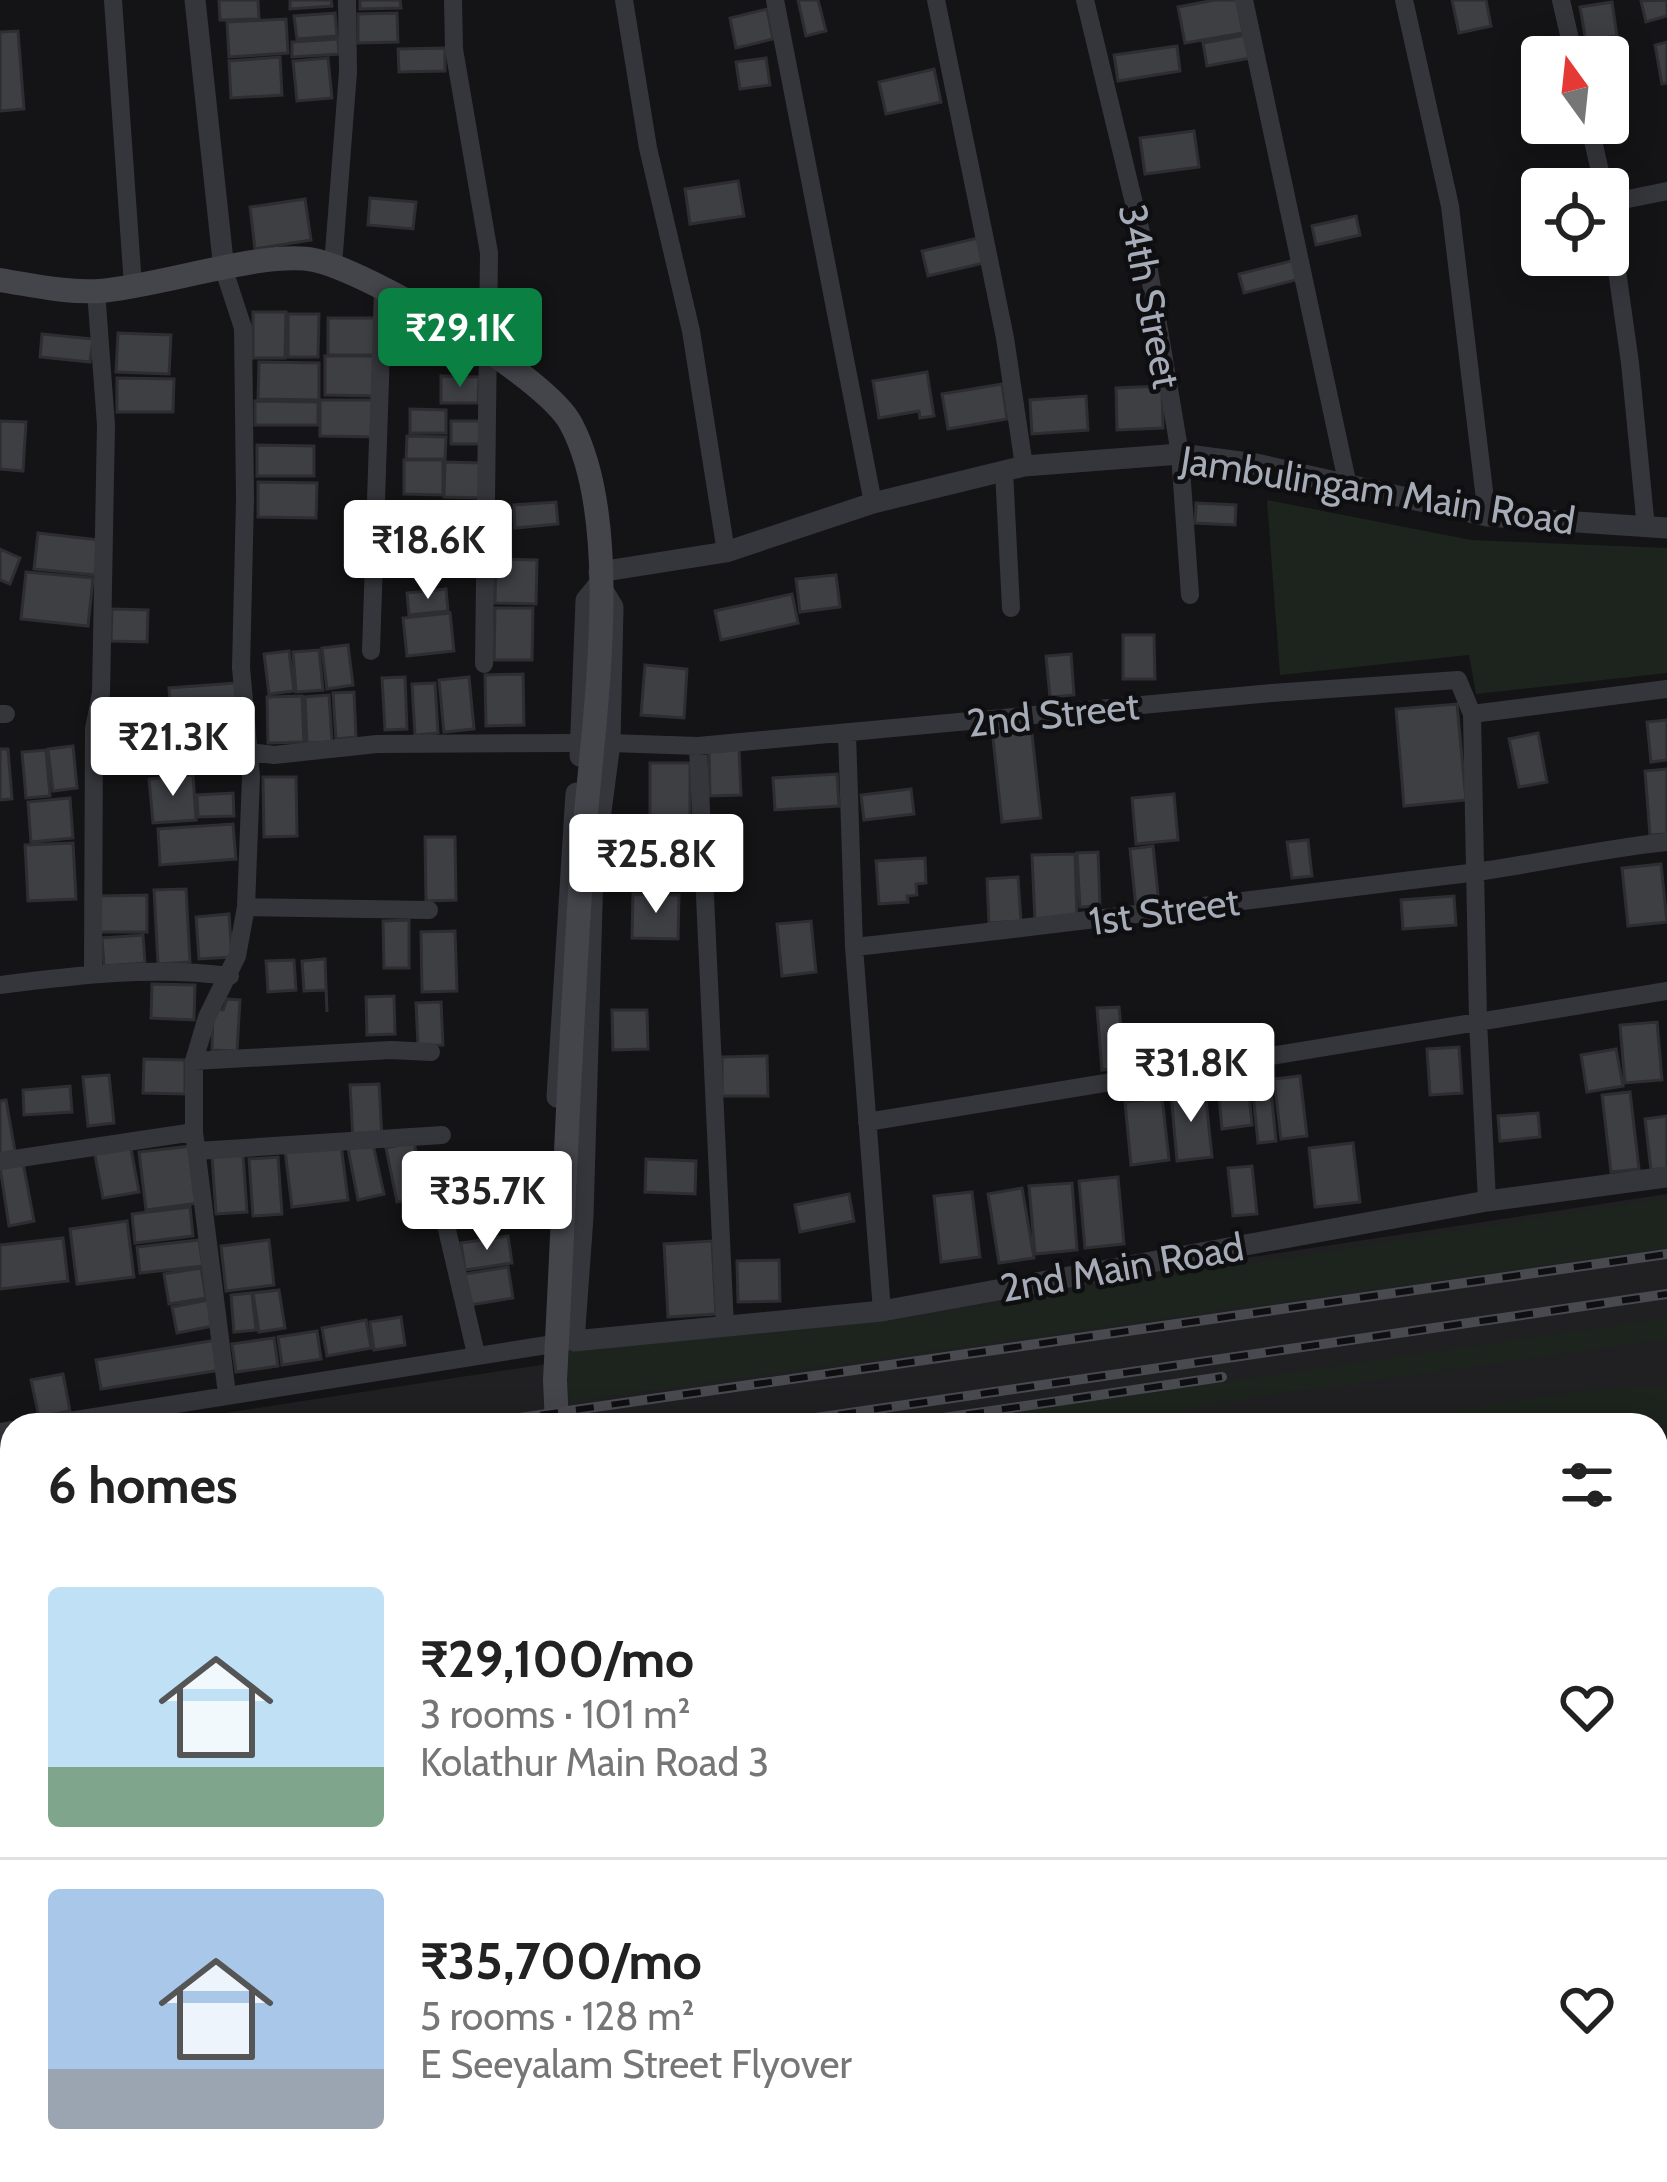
<!DOCTYPE html>
<html lang="en">
<head>
<meta charset="utf-8">
<style>
  :root { --surface:#fff; --page:#f6f6f6; --text:#222; --muted:#767676; --line:#e0e0e0; --accent:#0b8043 }
  body { margin:0; font-family:Cabin,sans-serif; background:var(--page); color:var(--text); height:100vh; display:flex; flex-direction:column; font-size:45px; white-space:nowrap }
  * { box-sizing:border-box; margin:0 }
  p { font-size:39px; color:var(--muted) }
  .icon { flex:none; width:66px; height:66px; fill:none; stroke:currentColor; stroke-width:2; stroke-linecap:round; stroke-linejoin:round }
  .map { position:relative; flex:1; overflow:hidden }
  .panel { position:absolute; left:0px; top:1413px; width:1668px; height:771px; display:flex; flex-direction:column; background:var(--surface); border-radius:36px 36px 0 0; box-shadow:0 6px 30px #0003 }
  .panel>* { flex:none }
  .needle { width:78px; rotate:345deg }
  .buttons { position:absolute; left:1521px; top:36px; display:grid; gap:24px }
  .buttons a { display:grid; place-items:center; width:108px; height:108px; border-radius:12px; background:var(--surface); box-shadow:0 6px 30px #0003; font-size:60px }
  .price { position:absolute; translate:-50% -102px; padding:0 27px; border-radius:12px; background:#fff; color:#222; font-size:39px; line-height:78px; filter:drop-shadow(0 3px 6px #0008) }
  .price::after { content:''; position:absolute; left:50%; top:72px; width:36px; height:27px; margin-left:-18px; background:inherit; clip-path:polygon(0 0,100% 0,50% 100%) }
  .price.active { background:var(--accent); color:#fff }
  ul { padding:0; list-style:none }
  li { display:flex; align-items:center; gap:36px; height:300px; padding:0 48px }
  li+li { border-top:3px solid var(--line) }
  li span { display:grid; place-items:center; flex:none; width:336px; height:240px; border-radius:12px; color:#555 }
  li>.icon { margin-inline-start:auto }
  span .icon { width:144px; height:144px; fill:#fffc; stroke-width:1 }
  li b { font-size:51px }
  h2 { display:flex; justify-content:space-between; align-items:center; height:144px; padding:0 48px; font-size:51px }
  .map>svg:first-child { display:block }
  .built { fill:#202023 }
  .green { fill:#1c241d }
  .building { fill:#3e3f43; stroke:#2e2e32; stroke-width:3 }
  .lines { fill:none; stroke-linecap:round; stroke-linejoin:round }
  .minor { stroke:#35363b; stroke-width:18 }
  .tertiary { stroke:#35363b; stroke-width:21 }
  .secondary { stroke:#43454b; stroke-width:24 }
  .rail-casing { stroke:#484a50; stroke-width:10 }
  .rail { stroke:#0f0f11; stroke-width:6; stroke-dasharray:18; stroke-linecap:butt }
  .labels { text-anchor:middle; dominant-baseline:central; stroke-width:9; stroke-linejoin:round; paint-order:stroke }
  .street-label { font-size:39px; fill:#a5abb7; stroke:#0f0f11 }
</style>
</head>
<body>
<div class="map">
<svg width="1667" height="2182" viewBox="0 0 1667 2182">
  <rect width="100%" height="100%" fill="#141416"/>
  <path class="built" d="M 1667,1194 L 1667,1799 L 1656,1801 L 1656,1425 L 145,1425 Z
    M 12,1445 L 12,1763 L 0,1764 L 0,1447 Z"/>
  <path class="green" d="M 1267,500 L 1471,540 L 1667,548 L 1667,673 L 1476,694 L 1469,655 L 1280,675 Z
    M 1667,1198 L 1667,1248 L 570,1402 L 565,1351 L 886,1321 Z
    M 1667,1318 L 1667,1339 L 1228,1401 L 1117,1425 L 924,1425 Z
    M 1667,1387 L 1667,1463 L 1656,1464 L 1656,1425 L 1354,1425 L 1596,1389 Z
    M 12,1603 L 12,1740 L 0,1741 L 0,1605 Z"/>
  <path class="building" d="M 219,0 L 258,0 L 259,19 L 220,20 Z
    M 290,0 L 331,0 L 332,6 L 290,9 Z
    M 360,0 L 400,0 L 401,8 L 360,9 Z
    M 798,0 L 818,0 L 826,31 L 806,36 Z
    M 1215,0 L 1237,0 L 1243,33 L 1185,43 L 1178,7 Z
    M 1452,0 L 1486,0 L 1491,26 L 1459,33 Z
    M 1667,0 L 1667,16 L 1646,22 L 1641,1 Z
    M 1612,2 L 1617,36 L 1586,41 L 1580,7 Z
    M 767,9 L 773,39 L 736,48 L 730,18 Z
    M 335,13 L 337,36 L 297,39 L 294,16 Z
    M 397,13 L 398,42 L 358,43 L 358,14 Z
    M 286,19 L 288,53 L 229,57 L 227,22 Z
    M 18,31 L 24,109 L 0,111 L 0,32 Z
    M 1246,35 L 1250,58 L 1207,66 L 1203,43 Z
    M 338,39 L 339,54 L 292,57 L 292,42 Z
    M 1667,42 L 1667,83 L 1662,84 L 1655,45 Z
    M 1177,46 L 1180,71 L 1118,81 L 1114,55 Z
    M 445,48 L 445,71 L 399,72 L 398,49 Z
    M 280,57 L 282,95 L 231,98 L 229,61 Z
    M 328,58 L 332,98 L 297,101 L 293,61 Z
    M 766,58 L 770,85 L 740,89 L 736,62 Z
    M 934,69 L 941,102 L 886,114 L 879,82 Z
    M 1194,131 L 1199,167 L 1145,174 L 1140,138 Z
    M 738,181 L 744,216 L 690,224 L 685,189 Z
    M 370,198 L 416,202 L 413,229 L 368,225 Z
    M 305,199 L 311,240 L 255,249 L 250,207 Z
    M 1356,216 L 1360,235 L 1316,245 L 1312,226 Z
    M 978,238 L 984,263 L 928,276 L 922,251 Z
    M 1295,260 L 1300,279 L 1244,293 L 1239,274 Z
    M 253,312 L 286,312 L 285,358 L 253,358 Z
    M 288,314 L 319,314 L 318,357 L 288,357 Z
    M 328,318 L 379,318 L 378,355 L 328,355 Z
    M 118,333 L 171,335 L 169,374 L 116,372 Z
    M 42,334 L 93,339 L 90,362 L 40,357 Z
    M 325,356 L 379,356 L 379,396 L 325,395 Z
    M 259,362 L 319,363 L 319,400 L 258,399 Z
    M 927,372 L 934,416 L 920,418 L 919,411 L 879,418 L 873,381 Z
    M 441,376 L 479,377 L 478,403 L 441,403 Z
    M 117,378 L 174,379 L 173,412 L 117,412 Z
    M 1002,384 L 1007,419 L 948,429 L 942,394 Z
    M 1162,386 L 1163,428 L 1117,430 L 1116,388 Z
    M 1086,396 L 1088,430 L 1032,434 L 1030,400 Z
    M 320,400 L 377,400 L 377,437 L 320,436 Z
    M 255,401 L 318,402 L 318,425 L 255,425 Z
    M 410,409 L 446,410 L 446,433 L 410,433 Z
    M 0,421 L 26,422 L 23,471 L 0,469 Z
    M 451,421 L 481,421 L 481,444 L 451,444 Z
    M 407,436 L 446,437 L 445,459 L 406,459 Z
    M 257,445 L 314,446 L 314,476 L 257,476 Z
    M 404,460 L 443,460 L 443,495 L 404,494 Z
    M 445,462 L 481,463 L 479,498 L 444,497 Z
    M 258,482 L 317,483 L 316,518 L 258,517 Z
    M 556,502 L 558,524 L 515,528 L 514,505 Z
    M 1196,503 L 1236,505 L 1235,525 L 1195,523 Z
    M 408,509 L 449,509 L 448,564 L 408,564 Z
    M 38,533 L 99,540 L 95,575 L 34,569 Z
    M 0,549 L 20,558 L 10,584 L 0,580 Z
    M 496,559 L 537,560 L 536,604 L 495,603 Z
    M 26,572 L 93,578 L 88,626 L 21,619 Z
    M 836,575 L 840,607 L 800,612 L 796,579 Z
    M 446,589 L 448,611 L 409,615 L 407,593 Z
    M 792,594 L 798,623 L 721,640 L 715,611 Z
    M 495,608 L 533,608 L 532,660 L 494,660 Z
    M 112,609 L 148,610 L 147,642 L 111,641 Z
    M 450,613 L 454,651 L 407,656 L 403,618 Z
    M 1123,635 L 1154,635 L 1155,679 L 1123,679 Z
    M 348,645 L 353,685 L 327,689 L 322,648 Z
    M 319,650 L 323,690 L 296,692 L 293,652 Z
    M 289,651 L 294,691 L 269,694 L 264,654 Z
    M 1071,654 L 1074,695 L 1050,697 L 1046,656 Z
    M 645,665 L 687,669 L 684,718 L 641,715 Z
    M 523,674 L 524,725 L 486,726 L 485,675 Z
    M 405,677 L 407,729 L 385,730 L 382,678 Z
    M 469,677 L 474,729 L 444,732 L 439,680 Z
    M 235,683 L 237,718 L 171,722 L 169,688 Z
    M 435,683 L 438,733 L 415,735 L 412,684 Z
    M 354,692 L 356,737 L 336,739 L 333,693 Z
    M 329,695 L 332,742 L 307,743 L 305,697 Z
    M 302,696 L 304,742 L 268,743 L 267,697 Z
    M 1457,704 L 1466,800 L 1404,806 L 1396,709 Z
    M 1667,720 L 1667,760 L 1651,762 L 1647,722 Z
    M 1031,725 L 1041,818 L 1002,822 L 992,729 Z
    M 237,726 L 239,759 L 179,763 L 176,730 Z
    M 1538,733 L 1547,782 L 1519,787 L 1509,739 Z
    M 164,734 L 167,765 L 106,771 L 103,739 Z
    M 73,746 L 77,788 L 53,791 L 48,749 Z
    M 0,749 L 8,749 L 12,799 L 0,800 Z
    M 709,749 L 739,749 L 741,795 L 710,796 Z
    M 46,750 L 50,796 L 26,798 L 22,752 Z
    M 650,763 L 690,763 L 690,824 L 650,824 Z
    M 1667,769 L 1667,834 L 1650,835 L 1645,771 Z
    M 837,774 L 839,806 L 775,810 L 773,778 Z
    M 193,775 L 196,820 L 153,823 L 149,779 Z
    M 263,777 L 296,777 L 297,836 L 264,837 Z
    M 911,789 L 914,814 L 864,820 L 861,795 Z
    M 233,793 L 234,816 L 198,817 L 197,795 Z
    M 1174,794 L 1178,840 L 1136,844 L 1132,798 Z
    M 70,798 L 73,838 L 31,842 L 28,802 Z
    M 233,824 L 236,859 L 160,865 L 158,829 Z
    M 425,837 L 455,837 L 456,900 L 426,901 Z
    M 1308,840 L 1312,876 L 1292,878 L 1287,842 Z
    M 73,843 L 76,899 L 28,901 L 25,845 Z
    M 1153,846 L 1159,904 L 1136,907 L 1130,849 Z
    M 1098,852 L 1100,906 L 1080,907 L 1077,853 Z
    M 1075,854 L 1077,919 L 1035,921 L 1032,855 Z
    M 925,858 L 926,883 L 916,884 L 917,895 L 907,896 L 908,902 L 879,904 L 876,861 Z
    M 1661,864 L 1667,922 L 1628,926 L 1622,868 Z
    M 1018,877 L 1021,921 L 989,923 L 987,879 Z
    M 186,889 L 190,962 L 158,964 L 154,890 Z
    M 633,894 L 679,895 L 678,939 L 632,938 Z
    M 147,895 L 147,932 L 99,932 L 99,896 Z
    M 1454,896 L 1456,925 L 1403,929 L 1401,900 Z
    M 229,914 L 232,957 L 199,959 L 196,917 Z
    M 409,920 L 409,968 L 384,968 L 383,921 Z
    M 811,921 L 816,972 L 782,976 L 777,924 Z
    M 455,931 L 457,991 L 422,992 L 421,932 Z
    M 143,935 L 145,963 L 104,966 L 102,938 Z
    M 325,959 L 327,1012 L 326,990 L 304,991 L 302,961 Z
    M 294,960 L 296,990 L 268,992 L 266,961 Z
    M 152,984 L 195,985 L 194,1020 L 151,1018 Z
    M 394,996 L 395,1034 L 367,1035 L 366,997 Z
    M 227,999 L 240,1000 L 237,1051 L 212,1050 L 213,1009 L 223,1010 Z
    M 441,1002 L 443,1045 L 418,1046 L 416,1003 Z
    M 1119,1007 L 1125,1068 L 1102,1070 L 1097,1008 Z
    M 612,1010 L 647,1010 L 648,1049 L 613,1050 Z
    M 1657,1022 L 1662,1080 L 1625,1083 L 1620,1025 Z
    M 1459,1047 L 1462,1093 L 1430,1095 L 1427,1049 Z
    M 1616,1049 L 1623,1086 L 1587,1092 L 1581,1055 Z
    M 767,1056 L 768,1096 L 722,1096 L 722,1057 Z
    M 144,1059 L 185,1060 L 185,1094 L 143,1093 Z
    M 109,1075 L 114,1123 L 88,1126 L 83,1077 Z
    M 1300,1076 L 1307,1136 L 1281,1139 L 1274,1079 Z
    M 1270,1081 L 1276,1141 L 1258,1143 L 1252,1083 Z
    M 379,1084 L 382,1138 L 353,1139 L 350,1085 Z
    M 1248,1084 L 1252,1125 L 1222,1129 L 1218,1087 Z
    M 70,1086 L 72,1112 L 24,1115 L 23,1090 Z
    M 1205,1090 L 1212,1157 L 1177,1161 L 1171,1093 Z
    M 1630,1092 L 1639,1169 L 1611,1172 L 1602,1095 Z
    M 1162,1098 L 1169,1160 L 1131,1165 L 1125,1102 Z
    M 6,1100 L 15,1151 L 0,1154 L 0,1101 Z
    M 1538,1113 L 1540,1137 L 1500,1141 L 1498,1116 Z
    M 1667,1116 L 1667,1168 L 1651,1170 L 1645,1119 Z
    M 414,1142 L 425,1196 L 397,1202 L 386,1148 Z
    M 130,1143 L 139,1192 L 103,1198 L 94,1150 Z
    M 1353,1143 L 1360,1202 L 1315,1207 L 1309,1148 Z
    M 373,1144 L 384,1194 L 358,1200 L 348,1149 Z
    M 341,1145 L 348,1200 L 292,1207 L 285,1151 Z
    M 192,1146 L 199,1203 L 146,1210 L 139,1152 Z
    M 243,1154 L 247,1212 L 216,1214 L 212,1156 Z
    M 278,1157 L 282,1214 L 253,1216 L 249,1159 Z
    M 646,1159 L 696,1161 L 695,1194 L 645,1192 Z
    M 23,1163 L 34,1221 L 9,1226 L 0,1167 Z
    M 1252,1166 L 1257,1214 L 1233,1216 L 1228,1168 Z
    M 1118,1177 L 1124,1244 L 1085,1248 L 1079,1181 Z
    M 1072,1183 L 1077,1250 L 1035,1254 L 1029,1186 Z
    M 1022,1188 L 1034,1258 L 999,1263 L 988,1194 Z
    M 972,1192 L 980,1257 L 941,1262 L 934,1196 Z
    M 849,1194 L 854,1221 L 800,1232 L 795,1205 Z
    M 190,1207 L 193,1236 L 135,1243 L 132,1214 Z
    M 127,1221 L 134,1277 L 77,1284 L 70,1229 Z
    M 508,1236 L 512,1263 L 465,1270 L 461,1243 Z
    M 63,1238 L 68,1281 L 0,1289 L 0,1245 Z
    M 199,1240 L 203,1266 L 140,1273 L 137,1247 Z
    M 269,1240 L 274,1285 L 226,1291 L 221,1246 Z
    M 712,1241 L 716,1314 L 668,1317 L 664,1244 Z
    M 779,1260 L 780,1301 L 738,1302 L 737,1261 Z
    M 508,1267 L 513,1298 L 470,1305 L 465,1274 Z
    M 201,1268 L 206,1298 L 169,1304 L 164,1274 Z
    M 279,1290 L 285,1328 L 259,1332 L 253,1293 Z
    M 252,1293 L 256,1330 L 234,1332 L 231,1295 Z
    M 208,1300 L 213,1326 L 177,1333 L 172,1307 Z
    M 401,1317 L 405,1345 L 374,1350 L 370,1322 Z
    M 366,1320 L 371,1348 L 327,1356 L 322,1328 Z
    M 317,1331 L 321,1359 L 282,1365 L 278,1337 Z
    M 274,1338 L 278,1366 L 236,1372 L 232,1344 Z
    M 216,1340 L 221,1370 L 101,1389 L 96,1360 Z
    M 63,1374 L 70,1411 L 39,1417 L 31,1380 Z
    M 1667,1546 L 1667,1713 L 1656,1715 L 1656,1548 Z
    M 12,1927 L 12,1971 L 11,1971 L 0,1930 Z
    M 1656,2002 L 1666,2043 L 1656,2046 Z
    M 12,2165 L 12,2172 L 36,2172 L 38,2178 L 0,2182 L 0,2170 Z
    M 748,2172 L 777,2172 L 780,2182 L 750,2182 Z
    M 785,2172 L 813,2172 L 815,2181 L 788,2182 Z
    M 967,2172 L 990,2172 L 992,2182 L 970,2182 Z
    M 1121,2172 L 1142,2172 L 1142,2182 L 1121,2182 Z
    M 1213,2172 L 1245,2172 L 1246,2182 L 1214,2182 Z
    M 1306,2172 L 1327,2172 L 1327,2182 L 1306,2182 Z
    M 1388,2172 L 1427,2172 L 1427,2180 L 1389,2182 Z"/>
  <g class="lines">
    <path class="minor" d="M 113,0 L 133,286
      M 453,0 L 454,49 L 489,253 L 484,664
      M 624,0 L 648,148 L 691,331 L 726,552
      M 775,0 L 873,503
      M 936,0 L 1005,338 L 1024,466
      M 1085,0 L 1146,253 L 1180,454 L 1190,595
      M 1244,0 L 1348,486
      M 1404,0 L 1450,206 L 1487,516
      M 1561,0 L 1574,57
      M 1589,123 L 1604,189
      M 1608,203 L 1667,191
      M 1608,207 L 1630,363 L 1646,528
      M 333,265 L 348,72 L 347,0
      M 224,270 L 243,328 L 245,499 L 241,668 L 251,777 L 246,907 L 237,956 L 207,1017 L 194,1061 L 194,1132 L 227,1394
      M 1004,471 L 1011,608
      M 371,651 L 383,290
      M 0,714 L 6,714
      M 1472,714 L 1667,689
      M 847,734 L 854,947 L 882,1311
      M 610,743 L 698,746 L 1272,693 L 1458,680 L 1472,714 L 1478,1021 L 1487,1201
      M 698,746 L 725,1326
      M 249,752 L 274,755 L 377,744 L 581,743
      M 246,907 L 429,910
      M 854,947 C 1059,925 1264,898 1469,873 C 1535,864 1600,849 1667,842
      M 93,972 L 94,729 L 101,693 L 106,425 L 96,291
      M 0,985 C 78,975 151,966 230,976
      M 194,1061 L 391,1050 L 431,1052
      M 867,1122 L 1667,991
      M 197,1151 L 442,1135
      M 0,1161 L 194,1132
      M 438,1191 L 476,1354
      M 44,1425 L 566,1342
      M 0,1432 L 12,1430
      M 0,2011 L 12,2069
      M 560,2172 L 561,2182
      M 867,2172 L 869,2182
      M 1079,2172 L 1080,2182
      M 1434,2172 L 1436,2182
      M 266,2182 L 267,2172"/>
    <path class="tertiary" d="M 195,0 L 224,270
      M 599,572 L 726,552 L 873,503 L 1024,466 L 1180,454 L 1256,464 L 1487,516 L 1667,528
      M 580,756 L 586,600 L 599,584 L 613,607 L 610,743 L 593,872 L 583,1217 L 574,1341 L 882,1311 L 1487,1201 L 1667,1177
      M 557,1097 L 576,793
      M 0,1775 L 12,1774
      M 0,2138 L 12,2130"/>
    <path class="secondary" d="M 0,280 C 32,285 66,293 99,291 C 157,287 263,250 314,260 C 368,271 546,376 571,424 C 628,531 589,743 582,863 C 570,1035 564,1208 555,1380 L 557,1425
      M 1656,1820 L 1667,1823"/>
    <defs>
      <path id="rail" d="M 469,1425 L 1667,1254
        M 767,1425 L 1667,1294
        M 895,1425 L 1222,1377
        M 0,1493 L 12,1491
        M 0,1551 L 12,1549
        M 0,1575 L 12,1572"/>
    </defs>
    <use href="#rail" class="rail-casing"/>
    <use href="#rail" class="rail"/>
  </g>
  <g class="labels">
    <g class="street-label">
      <text transform="translate(1150 296) rotate(79)">34th Street</text>
      <text transform="translate(1378 490) rotate(9)">Jambulingam Main Road</text>
      <text transform="translate(1053 714) rotate(-6)">2nd Street</text>
      <text transform="translate(1164 911) rotate(-8)">1st Street</text>
      <text transform="translate(1122 1267) rotate(-10)">2nd Main Road</text>
    </g>
  </g>
</svg>
<div class="buttons">
<a><svg class="needle" viewBox="-14 -14 28 28"><path d="M0-13l5 13h-10z" fill="#e53935"/><path d="M0 13l5-13h-10z" fill="#767676"/></svg></a>
<a><svg class="icon" aria-label="locate" viewBox="0 0 24 24"><circle cx="12" cy="12" r="6"/><path d="M12 2v4M12 18v4M2 12h4M18 12h4"/></svg></a>
</div>
<b class="price active" style="left:460px;top:390px">₹29.1K</b>
<b class="price" style="left:428px;top:602px">₹18.6K</b>
<b class="price" style="left:173px;top:799px">₹21.3K</b>
<b class="price" style="left:656px;top:916px">₹25.8K</b>
<b class="price" style="left:1191px;top:1125px">₹31.8K</b>
<b class="price" style="left:487px;top:1253px">₹35.7K</b>
<section class="panel">
<h2>6 homes<svg class="icon" aria-label="filters" viewBox="0 0 24 24"><path d="M4 7h16M4 17h16"/><circle cx="9" cy="7" r="2"/><circle cx="15" cy="17" r="2"/></svg></h2>
<ul>
<li><span style="background:linear-gradient(#bfe0f5 75%,#7fa58c 0)"><svg class="icon" aria-label="home" viewBox="0 0 24 24"><path d="M3 11l9-7 9 7M6 9v11h12V9"/></svg></span><div><b>₹29,100/mo</b><p>3 rooms · 101 m²</p><p>Kolathur Main Road 3</p></div><svg class="icon" aria-label="heart" viewBox="0 0 24 24"><path d="M12 20l-8-8c-3-5 5-10 8-4 3-6 11-1 8 4z"/></svg></li>
<li><span style="background:linear-gradient(#a9c7e8 75%,#9aa5b1 0)"><svg class="icon" aria-label="home" viewBox="0 0 24 24"><path d="M3 11l9-7 9 7M6 9v11h12V9"/></svg></span><div><b>₹35,700/mo</b><p>5 rooms · 128 m²</p><p>E Seeyalam Street Flyover</p></div><svg class="icon" aria-label="heart" viewBox="0 0 24 24"><path d="M12 20l-8-8c-3-5 5-10 8-4 3-6 11-1 8 4z"/></svg></li>
</ul>
</section>
</div>
</body>
</html>
